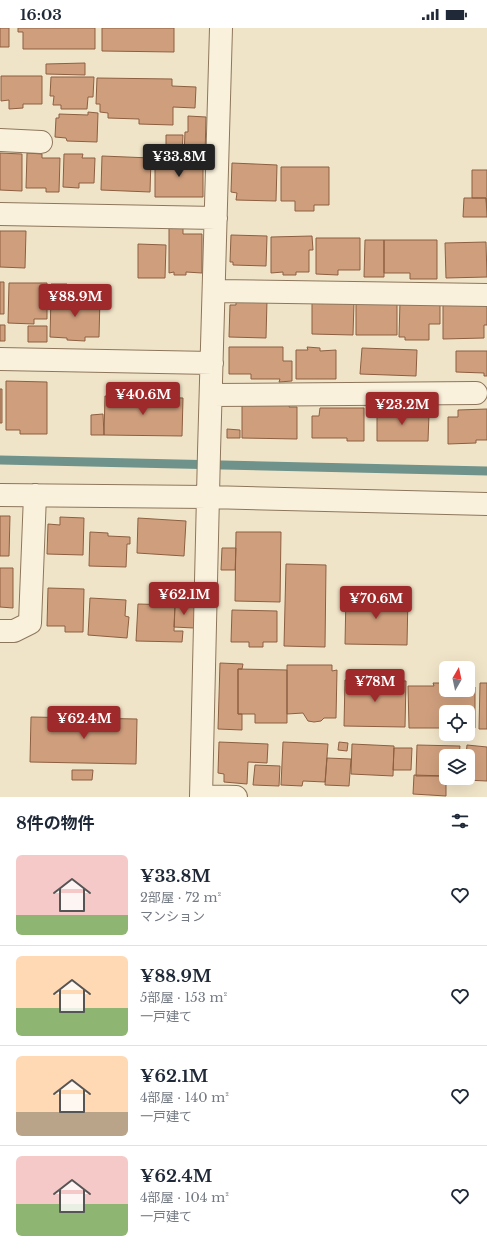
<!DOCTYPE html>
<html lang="ja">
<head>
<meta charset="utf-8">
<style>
  :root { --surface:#fff; --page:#f6f6f7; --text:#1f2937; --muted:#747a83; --line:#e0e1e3; --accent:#9e2a2b }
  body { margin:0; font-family:"Libre Baskerville","Noto Sans JP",serif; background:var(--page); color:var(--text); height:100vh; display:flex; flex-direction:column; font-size:15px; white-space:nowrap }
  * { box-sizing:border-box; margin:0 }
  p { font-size:13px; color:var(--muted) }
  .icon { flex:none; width:22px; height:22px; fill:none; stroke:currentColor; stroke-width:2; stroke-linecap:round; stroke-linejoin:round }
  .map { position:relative; height:769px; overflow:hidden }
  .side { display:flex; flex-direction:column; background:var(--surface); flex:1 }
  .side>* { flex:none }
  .needle { width:26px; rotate:9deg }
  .controls { position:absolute; left:439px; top:633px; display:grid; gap:8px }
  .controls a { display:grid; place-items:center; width:36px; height:36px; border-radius:6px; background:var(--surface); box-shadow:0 4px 16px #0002; font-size:20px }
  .price { position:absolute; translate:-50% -34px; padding:0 9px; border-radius:4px; background:var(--accent); color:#fff; font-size:13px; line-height:26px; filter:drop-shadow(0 1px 2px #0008) }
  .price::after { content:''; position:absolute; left:50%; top:24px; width:12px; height:9px; margin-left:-6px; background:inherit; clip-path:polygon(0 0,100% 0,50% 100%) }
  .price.on { background:#222; color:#fff }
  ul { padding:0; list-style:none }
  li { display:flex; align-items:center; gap:12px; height:100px; padding:0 16px }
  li+li { border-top:1px solid var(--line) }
  li span { display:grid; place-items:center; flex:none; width:112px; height:80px; border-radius:6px; color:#555 }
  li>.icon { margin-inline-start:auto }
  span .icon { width:48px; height:48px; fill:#fffc; stroke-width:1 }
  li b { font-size:17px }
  h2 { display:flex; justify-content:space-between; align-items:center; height:48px; padding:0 16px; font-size:17px }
  .status { display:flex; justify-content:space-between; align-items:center; height:28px; padding:0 20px; background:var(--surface); direction:ltr }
  .status svg { height:11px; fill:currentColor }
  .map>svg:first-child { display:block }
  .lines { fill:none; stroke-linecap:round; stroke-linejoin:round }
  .stream { stroke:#6f938a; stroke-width:9 }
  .building { fill:#cf9f7d; stroke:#8d5f41 }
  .minor-casing { stroke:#8d765c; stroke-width:24 }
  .minor { stroke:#faf1dc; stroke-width:22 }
</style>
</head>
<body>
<div class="status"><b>16:03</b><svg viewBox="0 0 49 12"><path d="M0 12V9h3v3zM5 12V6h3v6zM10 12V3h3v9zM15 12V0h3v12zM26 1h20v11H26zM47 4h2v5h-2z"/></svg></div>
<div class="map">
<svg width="487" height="769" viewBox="0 0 487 769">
  <rect width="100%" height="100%" fill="#f0e4c8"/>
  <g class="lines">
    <path class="stream" d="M 0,432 L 487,443"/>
  </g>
  <path class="building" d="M 0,0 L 9,0 L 9,19 L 0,19 Z
    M 18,0 L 95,0 L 95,21 L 23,21 L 23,4 L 18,4 Z
    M 102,0 L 174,0 L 174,24 L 102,23 Z
    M 85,35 L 85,47 L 46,46 L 46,36 Z
    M 1,48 L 42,48 L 42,76 L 23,76 L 23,80 L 9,81 L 9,72 L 1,73 Z
    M 51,49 L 94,49 L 93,69 L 88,69 L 87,81 L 61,81 L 61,77 L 53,77 L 54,68 L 50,68 Z
    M 97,50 L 172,51 L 172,58 L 196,59 L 195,80 L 173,79 L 173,97 L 139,96 L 139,91 L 108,90 L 108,85 L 100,84 L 100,76 L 96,76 Z
    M 88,84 L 98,85 L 97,114 L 67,113 L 66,110 L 55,109 L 56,90 L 59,90 L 59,86 L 88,87 Z
    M 188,88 L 206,89 L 205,128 L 184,127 L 185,104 L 188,104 Z
    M 166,107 L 183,107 L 182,125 L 166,124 Z
    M 0,125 L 22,126 L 22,163 L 0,162 Z
    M 27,125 L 42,126 L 42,130 L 60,130 L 59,164 L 46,164 L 46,160 L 26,160 Z
    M 64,126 L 83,126 L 82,130 L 95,130 L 94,155 L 79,155 L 79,160 L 63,159 Z
    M 102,128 L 151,130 L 150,164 L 101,162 Z
    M 155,131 L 203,131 L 203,169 L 155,169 Z
    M 232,135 L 277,137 L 276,173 L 236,172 L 237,165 L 231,164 Z
    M 281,139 L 329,139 L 329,177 L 314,177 L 314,183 L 295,183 L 295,173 L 281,173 Z
    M 472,142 L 487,142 L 487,180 L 486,170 L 472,170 Z
    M 464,170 L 486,170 L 487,189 L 463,189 Z
    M 169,200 L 183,200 L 183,206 L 202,206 L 202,245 L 186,244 L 186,247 L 174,247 L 174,244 L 169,245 Z
    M 0,203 L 26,203 L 25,240 L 0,239 Z
    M 231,207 L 267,208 L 266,238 L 233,237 L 233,234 L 230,234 Z
    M 312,208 L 313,222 L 309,222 L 309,244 L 296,244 L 296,247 L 283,247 L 283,244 L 271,245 L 271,209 Z
    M 316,210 L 360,210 L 360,242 L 338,242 L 338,247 L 316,246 Z
    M 365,212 L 384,212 L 384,249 L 364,249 Z
    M 384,212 L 437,212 L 437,251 L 410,251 L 410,245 L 384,245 Z
    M 486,214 L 487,249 L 446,250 L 445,215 Z
    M 138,216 L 166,217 L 165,250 L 138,250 Z
    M 0,254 L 4,254 L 4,286 L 0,286 Z
    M 9,255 L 47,255 L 47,291 L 34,291 L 34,296 L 8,295 Z
    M 51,256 L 67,256 L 67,266 L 51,266 Z
    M 51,269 L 100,269 L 99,309 L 85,309 L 85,313 L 67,312 L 67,310 L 50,309 Z
    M 236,271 L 267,272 L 266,310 L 229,309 L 230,277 L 236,277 Z
    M 312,273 L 354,274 L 353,307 L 312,306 Z
    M 356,273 L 397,274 L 397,307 L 356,307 Z
    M 400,274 L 440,274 L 440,296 L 429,296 L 429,312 L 405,312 L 405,309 L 399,309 Z
    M 487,275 L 487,297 L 484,297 L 484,310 L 443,311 L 443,276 Z
    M 0,297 L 5,297 L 5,313 L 0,313 Z
    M 28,298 L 47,298 L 47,314 L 28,314 Z
    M 229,319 L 283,319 L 283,333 L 292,333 L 292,353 L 279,354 L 280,351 L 251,351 L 251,346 L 229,346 Z
    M 307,319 L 320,320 L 320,323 L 336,322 L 336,351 L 296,351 L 296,322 L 308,322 Z
    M 362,320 L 417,322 L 416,348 L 360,346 Z
    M 456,323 L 487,323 L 487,348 L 484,348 L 484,345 L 456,344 Z
    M 6,353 L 47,354 L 47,406 L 20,406 L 20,402 L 6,402 Z
    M 0,361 L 2,361 L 2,395 L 0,395 Z
    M 105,368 L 183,370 L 182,408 L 104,407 Z
    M 242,376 L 290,376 L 289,379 L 297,379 L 297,411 L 242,410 Z
    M 320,380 L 364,380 L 364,413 L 347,413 L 347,410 L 312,410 L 312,388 L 319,388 Z
    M 377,381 L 417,382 L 417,386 L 429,386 L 428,413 L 377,413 Z
    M 487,381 L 487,412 L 476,412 L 476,415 L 448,416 L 448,389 L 458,389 L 458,382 Z
    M 103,386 L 104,407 L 91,407 L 91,387 Z
    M 227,401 L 240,402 L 240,410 L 227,410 Z
    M 0,488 L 10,488 L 9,528 L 0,528 Z
    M 60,489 L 84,490 L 83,527 L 47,526 L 48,496 L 60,497 Z
    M 138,490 L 186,493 L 184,528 L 137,525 Z
    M 90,504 L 108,505 L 108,508 L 130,509 L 130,516 L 127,516 L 126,539 L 89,538 Z
    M 236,504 L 281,504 L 280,574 L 235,573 Z
    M 222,520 L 236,520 L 235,542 L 221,542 Z
    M 286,536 L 326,537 L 325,619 L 284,618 Z
    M 0,540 L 13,540 L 13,580 L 0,579 Z
    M 48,560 L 84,561 L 83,604 L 65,604 L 65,598 L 47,598 Z
    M 346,566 L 408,567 L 407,617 L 345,616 Z
    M 90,570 L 126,572 L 125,588 L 129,589 L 127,610 L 88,607 Z
    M 138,576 L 175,577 L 174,603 L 183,603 L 182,614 L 136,613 Z
    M 175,577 L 195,578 L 194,600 L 174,599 Z
    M 232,582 L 277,583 L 277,614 L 263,614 L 263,619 L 249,619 L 249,614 L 231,614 Z
    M 220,635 L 243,636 L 242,641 L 238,641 L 238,686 L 242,686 L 242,702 L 218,701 Z
    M 287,637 L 332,637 L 332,643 L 337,642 L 336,690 L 324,690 L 321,693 L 314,694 L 308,693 L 303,685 L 287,686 Z
    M 238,641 L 287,642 L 287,695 L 255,695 L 255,686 L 238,686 Z
    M 366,649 L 385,650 L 385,652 L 406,653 L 405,699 L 344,698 L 345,652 L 366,652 Z
    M 433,655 L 446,655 L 446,662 L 468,662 L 468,659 L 475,659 L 475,700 L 468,700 L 468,684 L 446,684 L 446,700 L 409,700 L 408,658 L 434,658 Z
    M 480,655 L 487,655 L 487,701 L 479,701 Z
    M 31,689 L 137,691 L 136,736 L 30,734 Z
    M 219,714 L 268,716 L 267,735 L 248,734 L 247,756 L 224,754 L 224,746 L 218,745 Z
    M 283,714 L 328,716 L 325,754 L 303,753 L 302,758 L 281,757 Z
    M 339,714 L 348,715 L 347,723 L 338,722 Z
    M 352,716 L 394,718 L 393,748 L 351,746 Z
    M 417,717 L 460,718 L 459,728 L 446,728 L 446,748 L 416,748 Z
    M 467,717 L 487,719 L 487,753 L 465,752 L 465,750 L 468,750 L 468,728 L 466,728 Z
    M 394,720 L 412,720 L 411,742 L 393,742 Z
    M 327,730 L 351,731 L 349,758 L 325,757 Z
    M 255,737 L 280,738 L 279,758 L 253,757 Z
    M 72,742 L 93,742 L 92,752 L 72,752 Z
    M 414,747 L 446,748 L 446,768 L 413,766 Z"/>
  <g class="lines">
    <defs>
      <path id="minor" d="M 0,112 L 41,114
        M 0,186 L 216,190
        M 214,263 L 487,267
        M 0,331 L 212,335
        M 211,367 L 476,365
        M 0,467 L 208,469 L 487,476
        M 0,603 L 14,603 L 30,595 L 35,467
        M 201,768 L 236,769
        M 201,769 L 209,424 L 221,0"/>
    </defs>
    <use href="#minor" class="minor-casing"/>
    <use href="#minor" class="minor"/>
  </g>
</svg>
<div class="controls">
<a><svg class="needle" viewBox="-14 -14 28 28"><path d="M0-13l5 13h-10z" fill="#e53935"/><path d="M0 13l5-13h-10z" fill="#747a83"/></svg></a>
<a><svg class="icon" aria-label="locate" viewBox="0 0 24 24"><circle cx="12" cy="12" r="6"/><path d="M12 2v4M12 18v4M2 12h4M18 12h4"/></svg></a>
<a><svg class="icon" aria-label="layers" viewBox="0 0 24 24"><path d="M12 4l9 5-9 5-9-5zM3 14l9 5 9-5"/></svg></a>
</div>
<b class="price on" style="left:179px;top:150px">¥33.8M</b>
<b class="price" style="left:75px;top:290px">¥88.9M</b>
<b class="price" style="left:143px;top:388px">¥40.6M</b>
<b class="price" style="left:402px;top:398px">¥23.2M</b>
<b class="price" style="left:184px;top:588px">¥62.1M</b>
<b class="price" style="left:376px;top:592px">¥70.6M</b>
<b class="price" style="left:375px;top:675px">¥78M</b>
<b class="price" style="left:84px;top:712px">¥62.4M</b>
</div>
<section class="side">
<h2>8件の物件<svg class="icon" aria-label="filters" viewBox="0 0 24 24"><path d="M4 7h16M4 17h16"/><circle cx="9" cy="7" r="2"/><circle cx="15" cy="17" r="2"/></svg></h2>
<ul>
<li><span style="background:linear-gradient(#f6c9c9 75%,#8fb573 0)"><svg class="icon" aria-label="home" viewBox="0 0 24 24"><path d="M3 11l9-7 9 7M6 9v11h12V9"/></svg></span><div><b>¥33.8M</b><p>2部屋 · 72 m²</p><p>マンション</p></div><svg class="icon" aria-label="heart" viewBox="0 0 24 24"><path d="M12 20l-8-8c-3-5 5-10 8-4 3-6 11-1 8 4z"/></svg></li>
<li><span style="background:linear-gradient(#ffd9b3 65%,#8fb573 0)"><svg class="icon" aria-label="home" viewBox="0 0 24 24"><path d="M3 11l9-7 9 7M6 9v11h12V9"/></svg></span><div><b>¥88.9M</b><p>5部屋 · 153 m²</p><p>一戸建て</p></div><svg class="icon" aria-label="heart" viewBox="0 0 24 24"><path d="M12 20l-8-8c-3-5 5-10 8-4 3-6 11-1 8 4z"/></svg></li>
<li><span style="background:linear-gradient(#ffd9b3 70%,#b9a48a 0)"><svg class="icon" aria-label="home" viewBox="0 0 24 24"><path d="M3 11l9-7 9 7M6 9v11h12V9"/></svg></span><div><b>¥62.1M</b><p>4部屋 · 140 m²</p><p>一戸建て</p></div><svg class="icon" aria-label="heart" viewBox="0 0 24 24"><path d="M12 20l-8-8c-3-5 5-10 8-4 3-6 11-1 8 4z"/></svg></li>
<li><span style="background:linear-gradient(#f6c9c9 60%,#8fb573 0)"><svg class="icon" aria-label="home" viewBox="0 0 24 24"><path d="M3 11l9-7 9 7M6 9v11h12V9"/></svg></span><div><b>¥62.4M</b><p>4部屋 · 104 m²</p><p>一戸建て</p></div><svg class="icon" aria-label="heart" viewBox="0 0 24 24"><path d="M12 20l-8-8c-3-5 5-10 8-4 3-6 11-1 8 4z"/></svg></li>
</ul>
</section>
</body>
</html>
